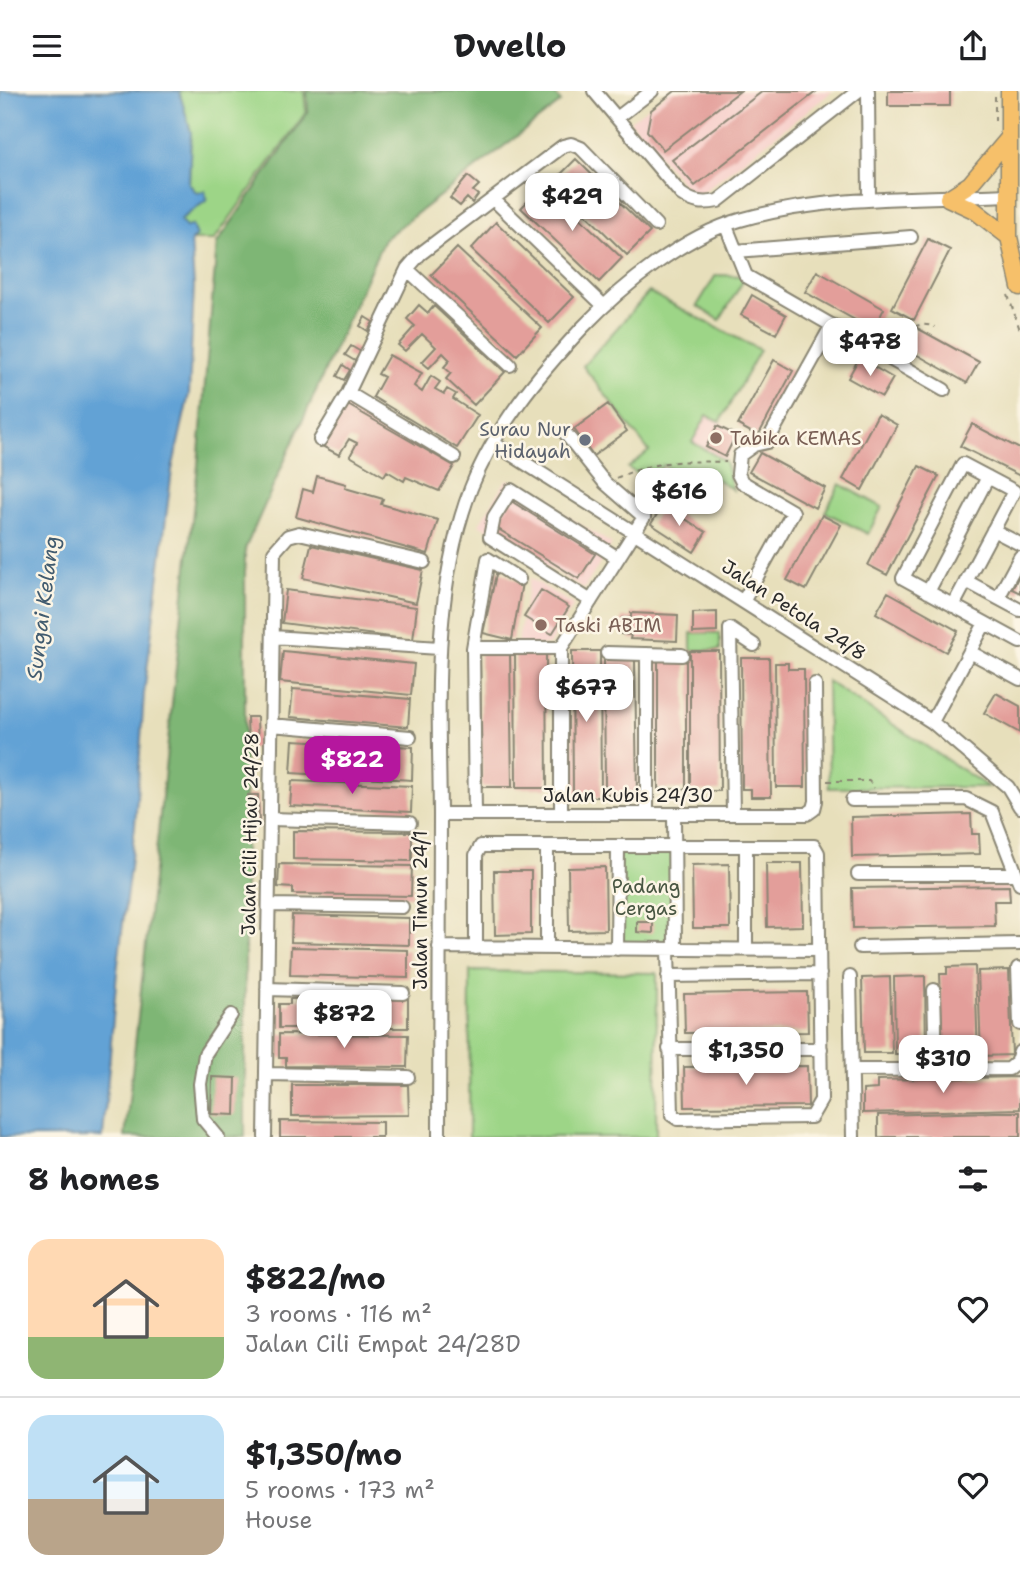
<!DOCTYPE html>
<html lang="en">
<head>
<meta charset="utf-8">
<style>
  :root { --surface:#fff; --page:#f6f6f6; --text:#202124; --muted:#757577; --line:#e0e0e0; --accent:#b5179e }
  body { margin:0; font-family:"Shantell Sans",sans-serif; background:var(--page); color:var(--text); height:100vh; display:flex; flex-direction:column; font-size:26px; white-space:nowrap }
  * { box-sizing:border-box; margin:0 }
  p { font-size:23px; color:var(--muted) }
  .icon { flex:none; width:38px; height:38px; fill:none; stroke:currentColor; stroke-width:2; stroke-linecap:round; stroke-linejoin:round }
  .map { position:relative; height:1046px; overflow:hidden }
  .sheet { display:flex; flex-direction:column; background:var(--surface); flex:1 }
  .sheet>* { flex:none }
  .price { position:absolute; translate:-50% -60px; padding:0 16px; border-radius:14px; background:#fff; color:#222; font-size:23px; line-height:46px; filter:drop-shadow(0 2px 4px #0008) }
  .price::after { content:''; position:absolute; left:50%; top:42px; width:21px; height:16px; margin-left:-10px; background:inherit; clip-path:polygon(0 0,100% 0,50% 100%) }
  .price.selected { background:var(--accent); color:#fff }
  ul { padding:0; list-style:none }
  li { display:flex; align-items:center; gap:21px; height:175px; padding:0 28px }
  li+li { border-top:2px solid var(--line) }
  li span { display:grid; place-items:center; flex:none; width:196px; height:140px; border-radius:21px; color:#555 }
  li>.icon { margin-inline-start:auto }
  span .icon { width:84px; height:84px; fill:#fffc; stroke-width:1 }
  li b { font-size:30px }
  h2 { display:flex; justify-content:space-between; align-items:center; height:84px; padding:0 28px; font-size:30px }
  header { display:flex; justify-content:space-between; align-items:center; height:91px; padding:0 28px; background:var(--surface); font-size:32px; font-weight:700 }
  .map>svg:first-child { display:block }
  .built { fill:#f7d0cc }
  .green { fill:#9dd587; stroke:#648059; stroke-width:2 }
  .forest { fill:#7eb674; stroke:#547050; stroke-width:2 }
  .water { fill:#62a2d5; stroke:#466680; stroke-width:2 }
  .building { fill:#e39e9a }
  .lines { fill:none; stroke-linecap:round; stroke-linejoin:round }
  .minor-casing { stroke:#898573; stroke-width:16 }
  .major-casing { stroke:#898573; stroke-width:19 }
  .path { stroke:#898573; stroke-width:2; stroke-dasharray:5 5; stroke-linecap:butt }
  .minor { stroke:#fff; stroke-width:12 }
  .major { stroke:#f6c06b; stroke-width:16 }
  .education-dot { fill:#8d6e63; stroke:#fcf5e5; stroke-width:2.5 }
  .worship-dot { fill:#6b7280; stroke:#fcf5e5; stroke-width:2.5 }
  .labels { text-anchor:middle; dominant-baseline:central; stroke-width:5; stroke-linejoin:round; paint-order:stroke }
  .worship-label { font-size:19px; fill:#5b616d; stroke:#fcf5e5; text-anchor:end }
  .education-label { font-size:19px; fill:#785e54; stroke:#fcf5e5; text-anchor:start }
  .street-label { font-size:19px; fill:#2b2b2b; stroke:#fcf5e5 }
  .park-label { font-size:19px; fill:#485642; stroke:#fcf5e5 }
  .water-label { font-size:21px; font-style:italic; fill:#415b6f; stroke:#fcf5e5 }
</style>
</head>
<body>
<header><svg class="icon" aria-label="menu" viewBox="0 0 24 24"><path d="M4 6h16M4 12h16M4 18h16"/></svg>Dwello<svg class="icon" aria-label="share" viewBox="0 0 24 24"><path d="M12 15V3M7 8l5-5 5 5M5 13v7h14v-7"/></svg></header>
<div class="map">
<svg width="1020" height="1046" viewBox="0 0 1020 1046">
  <rect width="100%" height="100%" fill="#fcf5e5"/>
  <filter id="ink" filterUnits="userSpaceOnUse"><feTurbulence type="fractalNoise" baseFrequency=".0143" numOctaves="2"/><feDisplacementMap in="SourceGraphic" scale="14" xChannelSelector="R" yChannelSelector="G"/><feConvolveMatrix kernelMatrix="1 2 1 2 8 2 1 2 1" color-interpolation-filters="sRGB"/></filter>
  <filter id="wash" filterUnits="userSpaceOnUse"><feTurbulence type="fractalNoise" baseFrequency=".00686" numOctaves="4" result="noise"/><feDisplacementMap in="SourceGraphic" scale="28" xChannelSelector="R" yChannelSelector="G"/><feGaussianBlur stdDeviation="1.57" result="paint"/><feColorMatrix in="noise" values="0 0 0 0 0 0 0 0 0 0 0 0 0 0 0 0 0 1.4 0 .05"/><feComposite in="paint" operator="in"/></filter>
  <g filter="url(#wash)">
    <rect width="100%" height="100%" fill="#e7dfbb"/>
    <path class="built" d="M 669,0 L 833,0 L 695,107 L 630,30 Z
      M 707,325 L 740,342 L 725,369 L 692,352 Z
      M 507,388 L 612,453 L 584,498 L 479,433 Z
      M 530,487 L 574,514 L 549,554 L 517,554 Z"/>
    <path class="green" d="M 179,0 L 304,0 L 306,21 L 214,149 L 191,149 L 192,134 L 186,136 L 180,129 L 197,102 L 189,93 L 191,41 Z
      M 716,184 L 746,185 L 720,229 L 697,215 Z
      M 649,201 L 760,259 L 720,331 L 707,324 L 692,351 L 725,370 L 733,399 L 700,377 L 690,391 L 663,374 L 651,391 L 628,377 L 649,360 L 583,275 Z
      M 840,393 L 882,416 L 868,443 L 825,421 Z
      M 691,542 L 720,542 L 720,559 L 691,559 Z
      M 827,590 L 988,696 L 829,697 Z
      M 618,755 L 674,755 L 675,858 L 617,858 Z
      M 470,880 L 657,882 L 656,1046 L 469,1046 Z"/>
    <path class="forest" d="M 307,0 L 553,0 L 561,11 L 384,148 L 245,458 L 245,1046 L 125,1046 L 198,374 L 217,152 L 308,21 Z"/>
    <path class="water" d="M 0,0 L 179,0 L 191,41 L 189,93 L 197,102 L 205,100 L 207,109 L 180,129 L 186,136 L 192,134 L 196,145 L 191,149 L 194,196 L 189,303 L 172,379 L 144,603 L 135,735 L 117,881 L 103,1046 L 0,1046 Z"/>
    <g id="blocks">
      <path class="building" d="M 675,0 L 740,0 L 663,59 L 647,40 L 651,19 Z
        M 763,0 L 817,0 L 695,95 L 672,69 Z
        M 888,0 L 950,0 L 950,15 L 888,15 Z
        M 576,68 L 650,141 L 627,164 L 553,91 Z
        M 468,85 L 479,94 L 473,100 L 478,104 L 472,112 L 467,107 L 460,115 L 450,107 Z
        M 544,93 L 622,167 L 599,191 L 521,117 Z
        M 496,131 L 574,206 L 549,232 L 471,158 Z
        M 928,148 L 950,159 L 914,229 L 892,217 Z
        M 457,157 L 542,237 L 517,264 L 431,184 Z
        M 817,180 L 884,218 L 873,239 L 805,201 Z
        M 752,204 L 786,224 L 776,243 L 741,224 Z
        M 419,214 L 428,222 L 434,215 L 505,281 L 474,314 L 446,288 L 451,282 L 444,276 L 450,269 L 443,262 L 429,277 L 422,271 L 436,256 L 422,243 L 405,260 L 398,254 L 415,235 L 407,228 Z
        M 365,226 L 373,231 L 368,240 L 360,235 Z
        M 917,237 L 979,271 L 967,292 L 905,257 Z
        M 351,255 L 361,261 L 355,270 L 345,264 Z
        M 389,264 L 422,282 L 414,295 L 422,301 L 431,285 L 440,291 L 435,298 L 444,303 L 447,298 L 456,303 L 453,308 L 478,324 L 457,357 L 373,306 L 384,286 L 378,283 Z
        M 859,267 L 893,287 L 882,306 L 848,287 Z
        M 774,269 L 793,280 L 758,345 L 738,334 Z
        M 343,274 L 350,279 L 344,289 L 337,285 Z
        M 346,313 L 454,375 L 439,400 L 406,386 L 404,390 L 387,380 L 384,385 L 350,365 L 357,352 L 349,348 L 339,364 L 322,355 Z
        M 608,313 L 627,340 L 593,365 L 574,338 Z
        M 878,323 L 897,334 L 862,399 L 843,388 Z
        M 972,333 L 1020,358 L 1020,385 L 960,355 Z
        M 717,335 L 736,344 L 725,366 L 706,356 Z
        M 760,362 L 825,397 L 815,417 L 749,381 Z
        M 919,375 L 939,385 L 887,484 L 868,474 Z
        M 317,385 L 346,393 L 345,397 L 383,408 L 381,413 L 438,429 L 428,463 L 296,426 L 303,398 L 313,401 Z
        M 511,410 L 595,463 L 579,488 L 495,436 Z
        M 663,414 L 706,441 L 694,461 L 651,433 Z
        M 822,424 L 841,434 L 806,499 L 787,489 Z
        M 311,454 L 423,479 L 416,512 L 303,487 Z
        M 497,479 L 522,492 L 512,549 L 483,542 Z
        M 1020,483 L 1020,502 L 1012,498 Z
        M 286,499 L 417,516 L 413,549 L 282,532 Z
        M 541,499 L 569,516 L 552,543 L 524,526 Z
        M 888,501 L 958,540 L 946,561 L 876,522 Z
        M 717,521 L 717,541 L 693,542 L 693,522 Z
        M 631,522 L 678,524 L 677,550 L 630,548 L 631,544 L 621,543 L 622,527 L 631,527 Z
        M 283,560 L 414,573 L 411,604 L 280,591 Z
        M 572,560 L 600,560 L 601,706 L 573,706 Z
        M 690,560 L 719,560 L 720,700 L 690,700 Z
        M 510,561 L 512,696 L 482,696 L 480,562 Z
        M 515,562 L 546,562 L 547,697 L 516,697 Z
        M 741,567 L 769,567 L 771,706 L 751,706 L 751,698 L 742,698 Z
        M 604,569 L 635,569 L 637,703 L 605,703 Z
        M 658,570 L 686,570 L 686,698 L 658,698 Z
        M 775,572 L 788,572 L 788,578 L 804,578 L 805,696 L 776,696 Z
        M 293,598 L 410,608 L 408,636 L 290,626 Z
        M 996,602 L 1020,615 L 1020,642 L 984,622 Z
        M 247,626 L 257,626 L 258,657 L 248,657 Z
        M 293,649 L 413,656 L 412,689 L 291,682 Z
        M 292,690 L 412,695 L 411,721 L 290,715 Z
        M 248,704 L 258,704 L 259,731 L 249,731 Z
        M 971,723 L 972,743 L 979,743 L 980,763 L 852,766 L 851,726 Z
        M 293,740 L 412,741 L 412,770 L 293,768 Z
        M 766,772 L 802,772 L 803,835 L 767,836 Z
        M 279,773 L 412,775 L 411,805 L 293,803 L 293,797 L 278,796 Z
        M 729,773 L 730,837 L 693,837 L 692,774 Z
        M 605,776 L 606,839 L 569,840 L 568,777 Z
        M 494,780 L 531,780 L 531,843 L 495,844 Z
        M 1009,795 L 1010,810 L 994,810 L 995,835 L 853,837 L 852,797 Z
        M 292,824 L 409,827 L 409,854 L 291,851 Z
        M 637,831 L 653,831 L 653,842 L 637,841 Z
        M 291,856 L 408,859 L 408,887 L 290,884 Z
        M 975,875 L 978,967 L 955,968 L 955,958 L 943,958 L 940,883 L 947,883 L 947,876 Z
        M 1009,879 L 1012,964 L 981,965 L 978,880 Z
        M 925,885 L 926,963 L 895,963 L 894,886 Z
        M 890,886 L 892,962 L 864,962 L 862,887 Z
        M 807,901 L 808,941 L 685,942 L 684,903 Z
        M 408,907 L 408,937 L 279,937 L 279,913 L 290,913 L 290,908 Z
        M 279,943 L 408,944 L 407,976 L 286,975 L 286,967 L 279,967 Z
        M 807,975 L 808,1015 L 685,1016 L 684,976 Z
        M 212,986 L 236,987 L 235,1024 L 211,1023 Z
        M 1020,986 L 1020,1018 L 863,1022 L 863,999 L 877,998 L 877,989 Z
        M 292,994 L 408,994 L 409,1024 L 292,1025 Z
        M 996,1021 L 1020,1021 L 1020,1046 L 878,1046 L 878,1024 Z
        M 280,1030 L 382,1031 L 382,1046 L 280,1046 Z"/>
    </g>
  </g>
  <g filter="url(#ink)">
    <use href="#blocks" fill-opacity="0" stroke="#898573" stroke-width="2"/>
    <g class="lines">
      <defs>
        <path id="minor" d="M 594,0 L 681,103 C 694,112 703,113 718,110 L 858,0
          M 868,0 L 869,108
          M 617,27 L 652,0
          M 493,108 L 604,215
          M 726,135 L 746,185 L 944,299
          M 736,160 L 911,146
          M 407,178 L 510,274
          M 348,302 L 454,366
          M 320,349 L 348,302 L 407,178 L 420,163 L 563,55 L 571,53 L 581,57 L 656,134
          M 495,353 L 932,631 L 1008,696 L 1020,716
          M 993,439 L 1020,453
          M 966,490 L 1020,519
          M 928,501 L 988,386
          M 998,507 L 1020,466
          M 744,509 L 793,421 L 742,391 L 738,383 L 740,364 L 754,354 L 767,351 L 832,234
          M 591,510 L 490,446 L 494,426 L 511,399 L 618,467
          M 953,515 L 1014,400 L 963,373 L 903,487 L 1020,551
          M 730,538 L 733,723
          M 730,538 L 754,554
          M 273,546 L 439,557
          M 473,557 L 561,557
          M 970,561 L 1020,588
          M 607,562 L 682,564
          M 932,631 L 985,532
          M 271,634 L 410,646
          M 852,709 L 966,708 L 992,721 L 1020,793
          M 440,723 L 807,723 L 814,718 L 816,710 L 815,593
          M 475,723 L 473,557 L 488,468 L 519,488
          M 561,723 L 561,557 L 644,426 L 605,392 L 566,343
          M 647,723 L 647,563
          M 674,723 L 675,858
          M 270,728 L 410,732
          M 858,783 L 1016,783
          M 269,814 L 402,816
          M 439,856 L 819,859
          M 860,856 L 1020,853
          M 476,857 L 476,764 L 481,755 L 814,755 L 818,762 L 821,1009 L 811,1026 L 678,1028 L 672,1024 L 668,858
          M 547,857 L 547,755
          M 617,858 L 618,755
          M 746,858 L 746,755
          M 1018,877 L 1020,933
          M 668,885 L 820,883
          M 850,886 L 853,1046
          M 267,898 L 403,902
          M 934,899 L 936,979
          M 669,958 L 821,958
          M 852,979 L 1009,978 L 1016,972 L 1020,961
          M 268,983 L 408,986
          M 218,1046 L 203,1028 L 200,993 L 205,963 L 231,924
          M 265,1046 L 274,461 L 288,445 L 299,442 L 424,471
          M 439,1046 C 439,938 440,831 440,723 C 439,615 431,501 471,397 C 495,336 539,283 583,236 C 623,194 684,145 740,129 C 827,104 918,108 1008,104"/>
        <path id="major" d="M 1009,0 L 1009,146 L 1020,196
          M 948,107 L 970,93 L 1008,48
          M 948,107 L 974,119 L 1009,146"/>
      </defs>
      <use href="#minor" class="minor-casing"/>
      <use href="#major" class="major-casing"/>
      <path class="path" d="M 995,5 L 995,31
        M 1008,204 L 1020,239
        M 895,258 C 907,242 913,228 935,236
        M 616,387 C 661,368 678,370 726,371
        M 827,690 L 869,690 L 874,697"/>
      <use href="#minor" class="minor"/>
      <use href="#major" class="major"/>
    </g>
  </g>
  <g class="education-dot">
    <circle cx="716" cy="347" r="7"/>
    <circle cx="541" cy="534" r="7"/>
  </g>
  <circle class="worship-dot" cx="585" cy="349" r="7"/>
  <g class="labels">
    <g class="worship-label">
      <text x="571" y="338">Surau Nur<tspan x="571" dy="22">Hidayah</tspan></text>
    </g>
    <g class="education-label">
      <text x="730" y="347">Tabika KEMAS</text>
      <text x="555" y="534">Taski ABIM</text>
    </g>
    <g class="street-label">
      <text transform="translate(794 519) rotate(33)">Jalan Petola 24/8</text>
      <text x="628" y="704">Jalan Kubis 24/30</text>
      <text transform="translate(250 743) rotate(-89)">Jalan Cili Hijau 24/28</text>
      <text transform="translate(420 819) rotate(-90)">Jalan Timun 24/1</text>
    </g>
    <g class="park-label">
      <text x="646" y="795">Padang<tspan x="646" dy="22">Cergas</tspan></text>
    </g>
    <g class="water-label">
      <text transform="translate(43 517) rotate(-83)">Sungai Kelang</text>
    </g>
  </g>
</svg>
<b class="price" style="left:572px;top:142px">$429</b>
<b class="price" style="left:870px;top:287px">$478</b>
<b class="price" style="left:679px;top:437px">$616</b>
<b class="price" style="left:586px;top:633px">$677</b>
<b class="price selected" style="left:352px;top:705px">$822</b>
<b class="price" style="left:344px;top:959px">$872</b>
<b class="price" style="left:746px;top:996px">$1,350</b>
<b class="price" style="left:943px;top:1004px">$310</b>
</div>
<section class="sheet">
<h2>8 homes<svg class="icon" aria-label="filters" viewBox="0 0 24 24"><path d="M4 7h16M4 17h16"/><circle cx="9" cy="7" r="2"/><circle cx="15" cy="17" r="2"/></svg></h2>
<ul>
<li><span style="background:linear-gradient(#ffd9b3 70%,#8fb573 0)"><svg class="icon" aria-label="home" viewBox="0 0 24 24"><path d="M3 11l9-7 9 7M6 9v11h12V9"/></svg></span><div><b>$822/mo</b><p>3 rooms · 116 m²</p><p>Jalan Cili Empat 24/28D</p></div><svg class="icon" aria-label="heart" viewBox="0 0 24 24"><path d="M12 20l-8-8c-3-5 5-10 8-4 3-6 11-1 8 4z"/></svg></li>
<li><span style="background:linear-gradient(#bfe0f5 60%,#b9a48a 0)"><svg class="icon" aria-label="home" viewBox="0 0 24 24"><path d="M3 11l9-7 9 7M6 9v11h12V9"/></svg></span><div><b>$1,350/mo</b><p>5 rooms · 173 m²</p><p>House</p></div><svg class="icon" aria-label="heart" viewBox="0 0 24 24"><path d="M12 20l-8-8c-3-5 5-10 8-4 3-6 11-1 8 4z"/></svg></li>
</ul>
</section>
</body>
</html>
